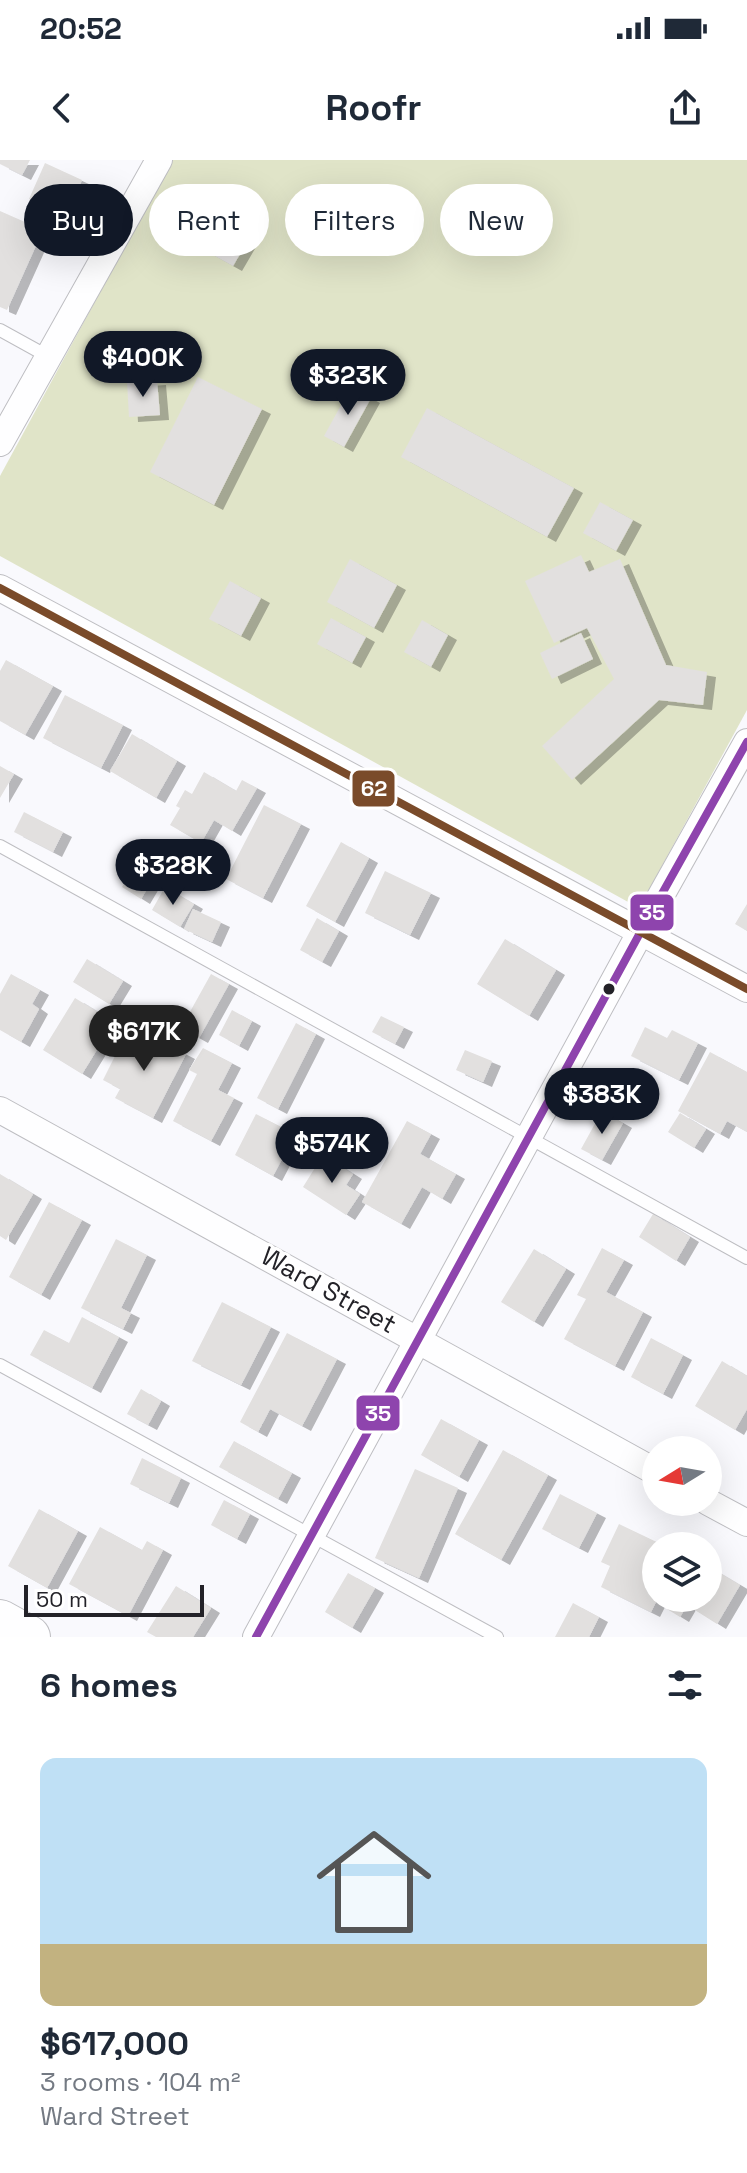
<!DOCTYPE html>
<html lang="en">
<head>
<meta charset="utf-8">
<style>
  :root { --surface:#fff; --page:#f6f6f7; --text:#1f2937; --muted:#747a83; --line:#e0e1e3; --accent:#111827 }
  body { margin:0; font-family:"Space Grotesk",sans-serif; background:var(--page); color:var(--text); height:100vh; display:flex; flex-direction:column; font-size:30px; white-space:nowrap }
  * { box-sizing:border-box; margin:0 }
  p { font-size:26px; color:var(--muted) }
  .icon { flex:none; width:44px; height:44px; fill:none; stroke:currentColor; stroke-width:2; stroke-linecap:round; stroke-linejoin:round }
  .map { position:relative; height:1477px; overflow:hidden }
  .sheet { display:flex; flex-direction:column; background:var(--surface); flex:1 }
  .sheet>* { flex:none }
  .guide { position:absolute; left:24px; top:24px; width:700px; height:72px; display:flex; gap:16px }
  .needle { width:52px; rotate:259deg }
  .tools { position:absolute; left:642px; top:1276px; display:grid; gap:16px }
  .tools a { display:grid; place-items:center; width:80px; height:80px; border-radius:50%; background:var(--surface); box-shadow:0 8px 32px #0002; font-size:40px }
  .scale { position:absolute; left:24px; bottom:20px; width:180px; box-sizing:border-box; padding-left:8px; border:4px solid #232228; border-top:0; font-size:22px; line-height:28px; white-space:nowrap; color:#232228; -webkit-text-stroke:6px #fff; paint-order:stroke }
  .price { position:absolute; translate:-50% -68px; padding:0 18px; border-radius:28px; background:var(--accent); color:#fff; font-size:26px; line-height:52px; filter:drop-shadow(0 2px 4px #0008) }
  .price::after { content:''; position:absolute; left:50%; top:48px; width:24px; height:18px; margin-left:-12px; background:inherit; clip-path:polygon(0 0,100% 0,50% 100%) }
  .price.active { background:#222; color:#fff }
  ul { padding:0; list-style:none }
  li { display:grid; align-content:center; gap:16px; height:424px; padding:0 40px }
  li+li { border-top:2px solid var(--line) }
  li span { display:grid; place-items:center; height:248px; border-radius:16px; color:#555 }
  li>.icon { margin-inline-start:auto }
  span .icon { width:144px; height:144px; fill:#fffc; stroke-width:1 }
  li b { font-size:34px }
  h2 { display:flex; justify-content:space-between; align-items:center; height:96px; padding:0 40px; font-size:34px }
  .pill { padding:0 28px; border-radius:36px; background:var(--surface); box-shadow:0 8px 32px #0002; font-size:28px; line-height:72px }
  .pill.active { background:var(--accent); color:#fff }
  .status { display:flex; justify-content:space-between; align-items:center; height:56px; padding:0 40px; background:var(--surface); direction:ltr }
  .status svg { height:22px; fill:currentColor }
  header { display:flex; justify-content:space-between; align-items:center; height:104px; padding:0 40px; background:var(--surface); font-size:36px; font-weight:700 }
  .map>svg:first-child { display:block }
  .green { fill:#e0e4c8 }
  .building { fill:#e2e0df; filter:url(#shadow) }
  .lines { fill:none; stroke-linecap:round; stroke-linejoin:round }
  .service-casing { stroke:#bebec2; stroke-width:14 }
  .minor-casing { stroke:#bebec2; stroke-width:28 }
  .trunk-casing { stroke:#bebec2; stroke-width:44 }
  .service { stroke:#fefeff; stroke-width:12 }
  .minor { stroke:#fefeff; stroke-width:26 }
  .trunk { stroke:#fefeff; stroke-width:42 }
  .bus-1-casing { stroke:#fff; stroke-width:14 }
  .bus-2-casing { stroke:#fff; stroke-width:14 }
  .bus-1 { stroke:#8e44ad; stroke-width:8 }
  .bus-2 { stroke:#7a4b2a; stroke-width:8 }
  .bus-dot { fill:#232228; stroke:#fff; stroke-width:3 }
  .labels { text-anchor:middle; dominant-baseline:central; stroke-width:6; stroke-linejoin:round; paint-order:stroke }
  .street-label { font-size:26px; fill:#232228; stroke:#fff }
  .line-badge { stroke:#fff; stroke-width:3 }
  .badge-label { font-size:22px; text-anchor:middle; font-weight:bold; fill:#fff }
</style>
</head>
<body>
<div class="status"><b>20:52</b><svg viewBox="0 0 49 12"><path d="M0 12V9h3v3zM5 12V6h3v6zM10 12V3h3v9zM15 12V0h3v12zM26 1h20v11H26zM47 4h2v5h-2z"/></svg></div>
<header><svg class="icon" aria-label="back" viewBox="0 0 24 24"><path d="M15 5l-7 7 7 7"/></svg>Roofr<svg class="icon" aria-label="share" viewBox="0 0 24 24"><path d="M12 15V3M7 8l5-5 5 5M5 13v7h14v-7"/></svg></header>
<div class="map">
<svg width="747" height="1477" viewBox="0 0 747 1477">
  <defs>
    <filter id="shadow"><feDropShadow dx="9" dy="5" stdDeviation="0" flood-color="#0004"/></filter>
  </defs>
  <rect width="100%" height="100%" fill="#f9f9fd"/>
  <path class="green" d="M 172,0 L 747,0 L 747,550 L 639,748 L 0,396 L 0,316 Z"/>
  <path class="building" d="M 0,0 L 30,0 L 22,15 L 0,4 Z
    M 45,3 L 82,20 L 66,56 L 29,39 Z
    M 221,39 L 239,49 L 227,70 L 247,82 L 233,106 L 195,85 Z
    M 0,51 L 43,70 L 7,150 L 0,147 Z
    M 198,217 L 262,249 L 214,345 L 150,312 Z
    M 157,220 L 160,255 L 129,257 L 127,222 Z
    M 351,227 L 371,238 L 344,287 L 324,276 Z
    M 427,248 L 574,328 L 547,377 L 401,297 Z
    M 600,342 L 633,360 L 616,391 L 583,373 Z
    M 581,395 L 589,412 L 620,399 L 666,505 L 707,512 L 703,545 L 659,540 L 572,620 L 542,586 L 614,519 L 587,468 L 554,483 L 525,421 Z
    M 350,399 L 397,425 L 374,468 L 327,442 Z
    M 230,421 L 261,438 L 241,476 L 209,459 Z
    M 331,458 L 366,477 L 352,503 L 317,484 Z
    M 422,460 L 448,475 L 431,507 L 404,492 Z
    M 581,473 L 593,499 L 552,519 L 540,493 Z
    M 6,500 L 53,526 L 25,575 L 0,561 L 0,511 Z
    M 65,535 L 123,565 L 101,608 L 43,578 Z
    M 132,574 L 177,601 L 156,638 L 110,611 Z
    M 0,606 L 14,614 L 0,638 Z
    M 204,612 L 236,631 L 242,620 L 257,628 L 232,671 L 214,660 L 201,683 L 170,665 L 180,648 L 176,646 L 185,630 L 192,634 Z
    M 264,645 L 301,664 L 263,738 L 226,719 Z
    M 24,652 L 63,672 L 53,692 L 14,672 Z
    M 341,682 L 369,698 L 335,762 L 306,746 Z
    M 144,690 L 163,702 L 141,739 L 122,727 Z
    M 385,711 L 431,733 L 410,775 L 365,753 Z
    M 165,727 L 194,744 L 180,767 L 152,750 Z
    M 747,744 L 747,771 L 735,764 Z
    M 193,749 L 221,762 L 212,782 L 184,769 Z
    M 317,758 L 339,771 L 322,802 L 300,790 Z
    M 505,779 L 556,810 L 529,856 L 477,824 Z
    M 87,799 L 123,821 L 109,844 L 73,822 Z
    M 11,814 L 40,830 L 32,844 L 39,849 L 21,882 L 0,870 L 0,834 Z
    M 211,814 L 229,824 L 199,878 L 181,868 Z
    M 75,838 L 114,862 L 82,914 L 43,890 Z
    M 232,850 L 252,861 L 239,886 L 219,875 Z
    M 381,856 L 404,867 L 395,884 L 372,872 Z
    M 296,863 L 316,874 L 278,949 L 257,938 Z
    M 645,867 L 667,878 L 672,870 L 698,883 L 679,920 L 631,896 Z
    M 149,875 L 186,894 L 153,958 L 115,938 L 120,929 L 103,920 L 125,876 L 143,886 Z
    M 203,888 L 232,903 L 218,930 L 234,938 L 211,981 L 173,961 L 197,914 L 189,910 Z
    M 465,890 L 492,901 L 483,922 L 456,910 Z
    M 710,892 L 747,912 L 747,972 L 727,961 L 720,974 L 678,951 Z
    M 602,951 L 623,963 L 602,1000 L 581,989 Z
    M 680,953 L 706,969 L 694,988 L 668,972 Z
    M 256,954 L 295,974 L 273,1016 L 235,995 Z
    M 407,961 L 431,974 L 420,994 L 456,1014 L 442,1039 L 422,1027 L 401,1064 L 362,1042 Z
    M 323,995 L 353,1014 L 346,1025 L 360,1034 L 346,1055 L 303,1027 Z
    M 0,1014 L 33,1034 L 6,1080 L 0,1076 Z
    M 49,1042 L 82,1060 L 41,1135 L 9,1117 Z
    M 653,1054 L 690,1077 L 676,1101 L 639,1077 Z
    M 116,1079 L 147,1095 L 121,1148 L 131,1153 L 123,1169 L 81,1148 Z
    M 602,1088 L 624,1100 L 606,1132 L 643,1152 L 615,1206 L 564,1179 L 586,1139 L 577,1135 Z
    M 534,1089 L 566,1109 L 534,1162 L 501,1142 Z
    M 222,1142 L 271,1167 L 241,1225 L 192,1201 Z
    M 82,1157 L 119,1177 L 92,1228 L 30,1195 L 44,1170 L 69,1183 Z
    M 287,1173 L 337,1199 L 302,1266 L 270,1249 L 258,1272 L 240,1262 Z
    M 651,1178 L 683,1195 L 663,1234 L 631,1217 Z
    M 722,1201 L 747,1216 L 747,1249 L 735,1270 L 695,1246 Z
    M 141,1229 L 161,1241 L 148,1265 L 127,1254 Z
    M 441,1259 L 479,1280 L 459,1317 L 421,1295 Z
    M 234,1281 L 292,1313 L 278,1339 L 219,1307 Z
    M 503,1290 L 548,1315 L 501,1400 L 455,1374 Z
    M 142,1298 L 181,1318 L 169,1343 L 130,1324 Z
    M 415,1309 L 458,1328 L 419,1418 L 375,1398 Z
    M 560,1334 L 597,1353 L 579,1388 L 542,1369 Z
    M 224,1340 L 250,1354 L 237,1379 L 211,1365 Z
    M 39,1349 L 78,1371 L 47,1428 L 8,1406 Z
    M 619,1364 L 665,1386 L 656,1386 L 658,1438 L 651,1452 L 601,1427 L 610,1406 L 601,1402 Z
    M 100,1367 L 142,1390 L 147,1381 L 163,1390 L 128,1456 L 69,1424 Z
    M 708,1406 L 740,1425 L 717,1464 L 687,1445 L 680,1457 L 667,1449 L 673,1438 L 708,1438 Z
    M 348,1413 L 375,1428 L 352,1468 L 325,1452 Z
    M 176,1426 L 211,1448 L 193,1477 L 156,1477 L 147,1472 Z
    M 573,1443 L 599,1457 L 589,1477 L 555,1477 Z"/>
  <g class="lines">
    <defs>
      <path id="service" d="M 0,170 L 49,197
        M 0,686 L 747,1098
        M 0,1205 L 497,1477"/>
      <path id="minor" d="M 0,283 L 159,0
        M 0,428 L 747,829
        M 0,950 L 656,1312
        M 708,1342 L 747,1363
        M 256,1477 L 640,773 L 747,582"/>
      <path id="trunk" d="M 0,1461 L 29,1477"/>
    </defs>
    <use href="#service" class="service-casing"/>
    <use href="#minor" class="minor-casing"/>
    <use href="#trunk" class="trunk-casing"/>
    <use href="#service" class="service"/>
    <use href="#minor" class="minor"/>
    <use href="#trunk" class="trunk"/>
    <defs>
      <path id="bus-1" d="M 256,1477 L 640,773 L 747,582"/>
      <path id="bus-2" d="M 0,428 L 747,829"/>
    </defs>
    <use href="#bus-1" class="bus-1-casing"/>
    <use href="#bus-2" class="bus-2-casing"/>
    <use href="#bus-1" class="bus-1"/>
    <use href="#bus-2" class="bus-2"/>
  </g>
  <circle class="bus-dot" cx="609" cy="829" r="7"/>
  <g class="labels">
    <g class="street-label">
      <text transform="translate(329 1130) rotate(29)">Ward Street</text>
    </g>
  </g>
  <g class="line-badge">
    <rect x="351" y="609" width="45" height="39" rx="8" fill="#7a4b2a"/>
    <rect x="629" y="733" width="46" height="39" rx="8" fill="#8e44ad"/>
    <rect x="355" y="1234" width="46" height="38" rx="8" fill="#8e44ad"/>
  </g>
  <g class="badge-label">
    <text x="374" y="636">62</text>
    <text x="652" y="760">35</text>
    <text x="378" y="1261">35</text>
  </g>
</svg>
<div class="tools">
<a><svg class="needle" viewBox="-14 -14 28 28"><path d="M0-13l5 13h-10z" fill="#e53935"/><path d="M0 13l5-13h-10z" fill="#747a83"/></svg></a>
<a><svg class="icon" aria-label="layers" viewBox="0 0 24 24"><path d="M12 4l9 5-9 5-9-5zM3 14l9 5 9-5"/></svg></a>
</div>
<div class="scale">50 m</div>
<b class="price" style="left:143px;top:239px">$400K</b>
<b class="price" style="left:348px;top:257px">$323K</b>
<b class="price" style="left:173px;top:747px">$328K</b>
<b class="price active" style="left:144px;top:913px">$617K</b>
<b class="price" style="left:602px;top:976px">$383K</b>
<b class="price" style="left:332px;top:1025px">$574K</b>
<div class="guide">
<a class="pill active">Buy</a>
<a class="pill">Rent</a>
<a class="pill">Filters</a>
<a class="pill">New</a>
</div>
</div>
<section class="sheet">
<h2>6 homes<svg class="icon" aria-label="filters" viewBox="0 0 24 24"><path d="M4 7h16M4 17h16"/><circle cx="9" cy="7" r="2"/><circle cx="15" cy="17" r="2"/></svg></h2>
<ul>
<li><span style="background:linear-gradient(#bfe0f5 75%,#c2b280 0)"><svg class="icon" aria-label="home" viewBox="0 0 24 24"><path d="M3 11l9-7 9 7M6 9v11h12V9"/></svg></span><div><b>$617,000</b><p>3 rooms · 104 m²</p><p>Ward Street</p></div></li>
</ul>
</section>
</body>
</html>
